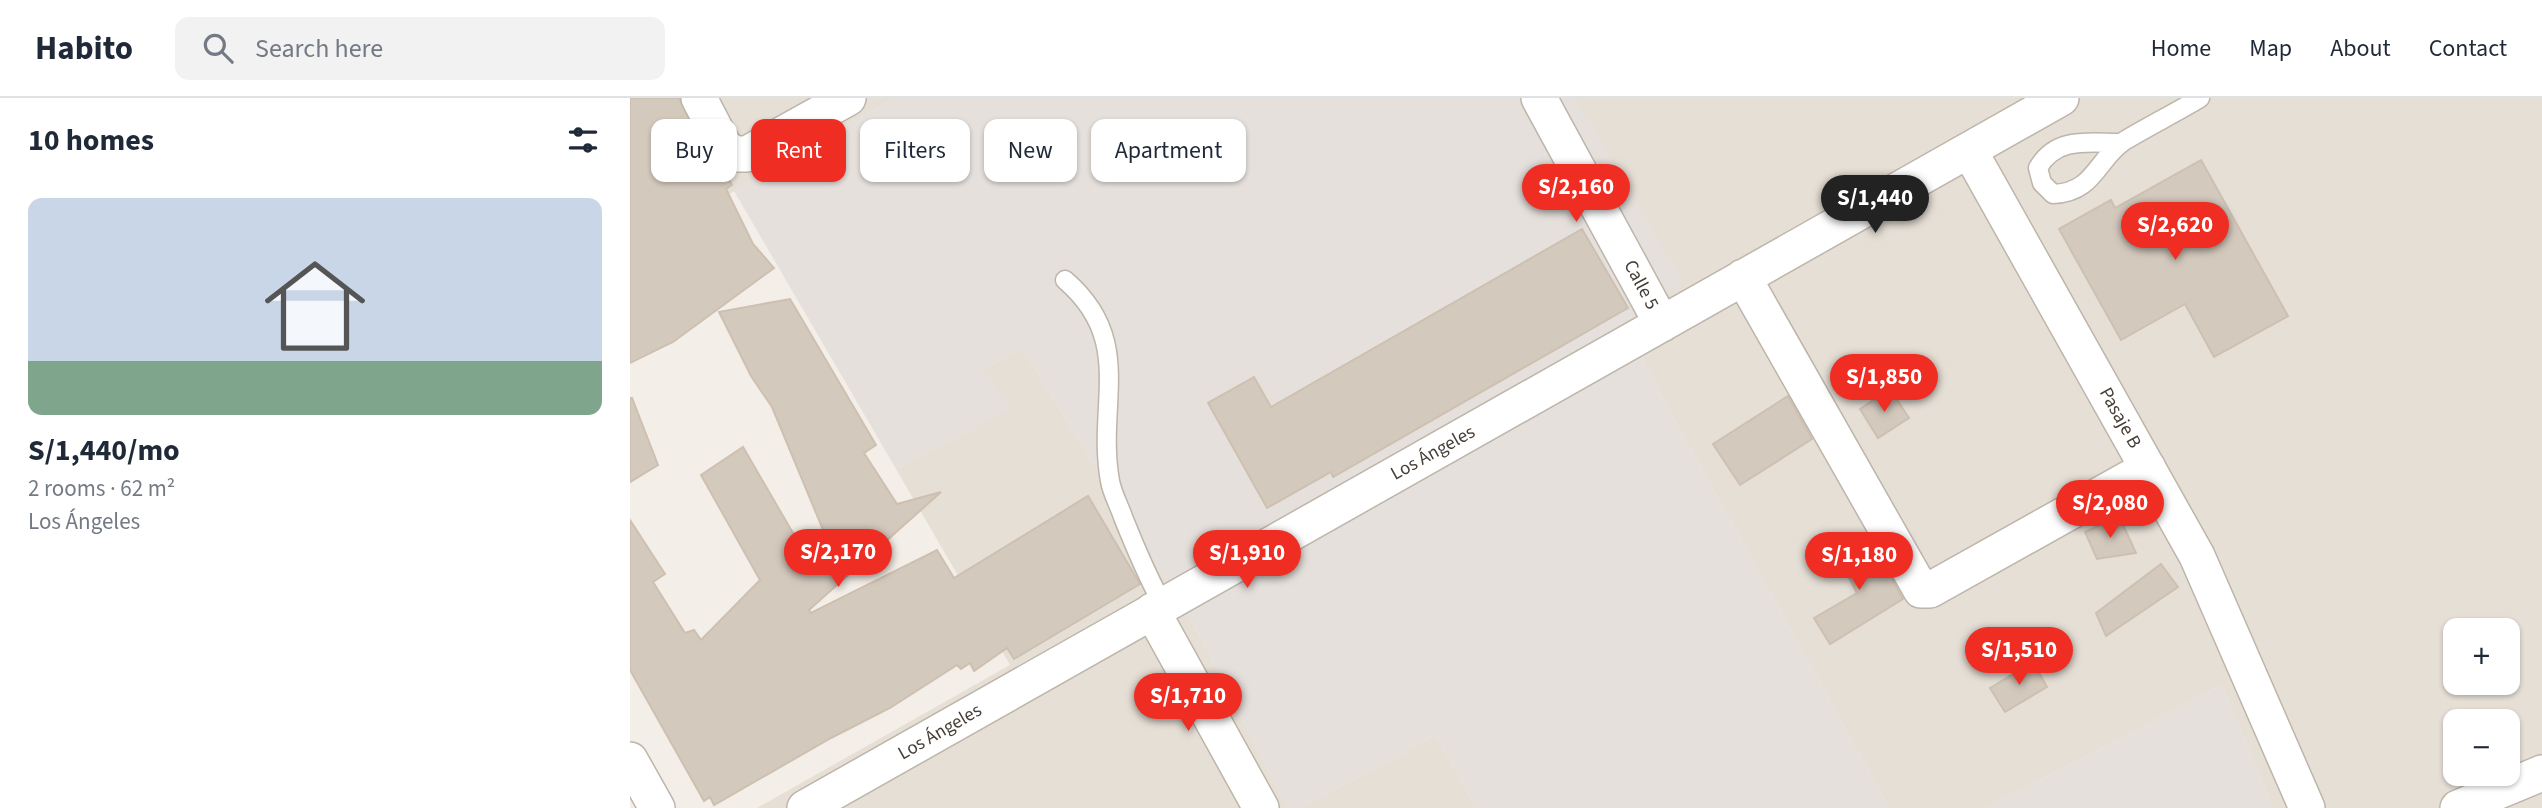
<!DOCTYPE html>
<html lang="en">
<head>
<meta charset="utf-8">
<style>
  :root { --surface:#fff; --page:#f2f2f3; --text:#1f2937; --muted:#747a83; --line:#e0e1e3; --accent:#ef2d22 }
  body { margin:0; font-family:"Source Sans 3",sans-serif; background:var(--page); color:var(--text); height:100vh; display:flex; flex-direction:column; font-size:26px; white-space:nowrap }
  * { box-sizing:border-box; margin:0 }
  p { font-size:23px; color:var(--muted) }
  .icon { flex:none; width:38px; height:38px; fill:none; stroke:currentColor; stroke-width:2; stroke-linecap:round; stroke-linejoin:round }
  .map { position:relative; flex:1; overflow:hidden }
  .drawer { display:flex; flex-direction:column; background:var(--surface); width:630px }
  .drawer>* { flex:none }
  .guide { position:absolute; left:21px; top:21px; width:665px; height:63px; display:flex; gap:14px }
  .controls { position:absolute; left:1813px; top:520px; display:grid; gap:14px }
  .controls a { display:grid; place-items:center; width:77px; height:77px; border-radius:14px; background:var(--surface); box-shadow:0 2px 5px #0004; font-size:35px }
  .price { position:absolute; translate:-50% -60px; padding:0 16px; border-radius:24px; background:var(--accent); color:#fff; font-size:23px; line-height:46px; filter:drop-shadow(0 2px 4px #0008) }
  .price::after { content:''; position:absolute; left:50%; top:42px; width:21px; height:16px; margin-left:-10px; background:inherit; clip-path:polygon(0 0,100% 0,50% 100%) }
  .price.on { background:#222; color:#fff }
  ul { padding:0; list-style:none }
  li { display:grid; align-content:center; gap:14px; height:371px; padding:0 28px }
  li+li { border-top:2px solid var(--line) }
  li span { display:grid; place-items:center; height:217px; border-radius:14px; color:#555 }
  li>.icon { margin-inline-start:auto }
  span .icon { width:126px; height:126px; fill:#fffc; stroke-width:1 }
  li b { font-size:30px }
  h2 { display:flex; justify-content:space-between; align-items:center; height:84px; padding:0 28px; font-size:30px }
  .pill { padding:0 24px; border-radius:14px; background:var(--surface); box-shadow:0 2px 5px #0004; font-size:24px; line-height:63px }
  .pill.on { background:var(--accent); color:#fff }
  header { display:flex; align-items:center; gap:42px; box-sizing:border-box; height:98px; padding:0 35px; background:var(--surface); border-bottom:2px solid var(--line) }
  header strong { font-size:33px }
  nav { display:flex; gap:38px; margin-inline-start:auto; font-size:24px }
  .search { width:490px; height:63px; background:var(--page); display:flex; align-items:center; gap:18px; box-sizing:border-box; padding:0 24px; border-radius:14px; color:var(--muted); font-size:26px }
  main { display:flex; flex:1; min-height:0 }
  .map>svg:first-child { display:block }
  .residential { fill:#e6dfd6; fill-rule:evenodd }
  .industrial { fill:#e5e0dc }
  .building { fill:#d4c9bd; stroke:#cec0b1; stroke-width:2 }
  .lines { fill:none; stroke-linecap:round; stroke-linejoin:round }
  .lane-casing { stroke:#beb5aa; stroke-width:21 }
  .street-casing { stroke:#beb5aa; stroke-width:38 }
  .lane { stroke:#fff; stroke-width:18 }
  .street { stroke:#fff; stroke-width:35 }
  .labels { text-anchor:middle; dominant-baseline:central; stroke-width:5; stroke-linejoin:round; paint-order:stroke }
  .street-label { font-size:19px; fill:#453e36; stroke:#fff }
</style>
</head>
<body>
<header>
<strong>Habito</strong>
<div class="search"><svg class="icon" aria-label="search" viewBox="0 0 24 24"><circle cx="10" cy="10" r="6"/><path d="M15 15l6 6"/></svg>Search here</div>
<nav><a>Home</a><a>Map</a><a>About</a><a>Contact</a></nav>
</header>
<main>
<section class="drawer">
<h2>10 homes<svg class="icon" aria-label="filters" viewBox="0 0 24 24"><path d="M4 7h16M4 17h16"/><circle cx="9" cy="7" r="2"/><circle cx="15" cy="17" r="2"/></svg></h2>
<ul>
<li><span style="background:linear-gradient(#c9d6e8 75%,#7fa58c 0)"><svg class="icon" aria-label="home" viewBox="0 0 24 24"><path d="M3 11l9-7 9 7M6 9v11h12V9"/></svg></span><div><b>S/1,440/mo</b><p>2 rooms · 62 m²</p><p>Los Ángeles</p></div></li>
</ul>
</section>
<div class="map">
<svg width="1912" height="710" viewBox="0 0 1912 710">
  <rect width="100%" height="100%" fill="#f3eee7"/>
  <path class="residential" d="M 0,0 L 264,0 L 0,154 Z
    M 945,0 L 1912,0 L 1912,710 L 1643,710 L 1592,587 L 1357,710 L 1259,710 L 1016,270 L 1001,223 ZM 1825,532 L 1878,532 L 1878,584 L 1825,584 ZM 1825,623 L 1878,623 L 1878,676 L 1825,676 Z
    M 392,250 L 568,534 L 657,710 L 127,710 L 380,567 L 266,371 L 380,311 L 352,272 Z
    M 806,637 L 846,710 L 671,710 Z"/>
  <path class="industrial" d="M 264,0 L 945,0 L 1053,183 L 1001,223 L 1016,270 L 1259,710 L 846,710 L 806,637 L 671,710 L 657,710 L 568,534 L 392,250 L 352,272 L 381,311 L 266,371 L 104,93 Z
    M 1592,587 L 1643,710 L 1357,710 Z"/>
  <path class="building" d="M 0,0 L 49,0 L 77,59 L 94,72 L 102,87 L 96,91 L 123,146 L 144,170 L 43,244 L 0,265 Z
    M 1571,62 L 1658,218 L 1584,259 L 1555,206 L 1491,242 L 1429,131 L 1481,102 L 1485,110 Z
    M 952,131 L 998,210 L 703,379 L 701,374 L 637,410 L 578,305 L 624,279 L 641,309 Z
    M 160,201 L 246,347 L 234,355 L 267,406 L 311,394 L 179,512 L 181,515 L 307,452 L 324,480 L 458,398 L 510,486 L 384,561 L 377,550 L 344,573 L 340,565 L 331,571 L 327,567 L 260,610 L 201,640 L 84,707 L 80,699 L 74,703 L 0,572 L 0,422 L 35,476 L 23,484 L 55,535 L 64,532 L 71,542 L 130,482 L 71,377 L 113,349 L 185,473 L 206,463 L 142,309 L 121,278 L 89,214 Z
    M 1260,291 L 1279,320 L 1248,340 L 1230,311 Z
    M 1158,298 L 1182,341 L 1110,387 L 1083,346 Z
    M 0,300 L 2,300 L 28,367 L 0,384 Z
    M 1489,418 L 1506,455 L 1467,461 L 1455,434 Z
    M 1235,437 L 1256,477 L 1259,476 L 1273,501 L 1200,546 L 1184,520 L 1227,495 L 1205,453 Z
    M 1531,466 L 1548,489 L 1476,538 L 1466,515 Z
    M 1403,564 L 1417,589 L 1375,614 L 1360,590 Z"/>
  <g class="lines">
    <defs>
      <path id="lane" d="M 1491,45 C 1459,45 1426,38 1408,70 L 1412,85 L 1423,96 C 1464,95 1467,61 1494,43 C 1519,28 1545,15 1570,0
        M 435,182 C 506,243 466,306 480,383 C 482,395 489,407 493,419 C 505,449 517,478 533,507"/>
      <path id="street" d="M 69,0 L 95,50 L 106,56 L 117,56 L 218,0
        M 909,0 L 1032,226
        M 1339,52 L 1567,458 L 1677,710
        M 1113,179 L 1291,492 L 1300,492 L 1518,370
        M 522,513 L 631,710
        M 0,662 L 27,710
        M 175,710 L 1431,0
        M 1828,710 L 1912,675"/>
    </defs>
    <use href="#lane" class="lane-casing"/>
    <use href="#street" class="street-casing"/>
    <use href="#lane" class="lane"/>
    <use href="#street" class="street"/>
  </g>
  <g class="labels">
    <g class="street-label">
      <text transform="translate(1011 187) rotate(62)">Calle 5</text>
      <text transform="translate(1490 320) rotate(61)">Pasaje B</text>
      <text transform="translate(803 355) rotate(-29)">Los Ángeles</text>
      <text transform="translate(310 634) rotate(-30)">Los Ángeles</text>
    </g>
  </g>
</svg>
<div class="controls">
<a>+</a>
<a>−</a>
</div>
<b class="price" style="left:946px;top:126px">S/2,160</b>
<b class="price on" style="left:1245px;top:137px">S/1,440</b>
<b class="price" style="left:1545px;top:164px">S/2,620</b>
<b class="price" style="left:1254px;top:316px">S/1,850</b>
<b class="price" style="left:1480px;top:442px">S/2,080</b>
<b class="price" style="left:208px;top:491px">S/2,170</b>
<b class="price" style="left:617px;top:492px">S/1,910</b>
<b class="price" style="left:1229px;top:494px">S/1,180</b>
<b class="price" style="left:1389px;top:589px">S/1,510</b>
<b class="price" style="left:558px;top:635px">S/1,710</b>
<div class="guide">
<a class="pill">Buy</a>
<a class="pill on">Rent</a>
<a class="pill">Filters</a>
<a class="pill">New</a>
<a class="pill">Apartment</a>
</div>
</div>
</main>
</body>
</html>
